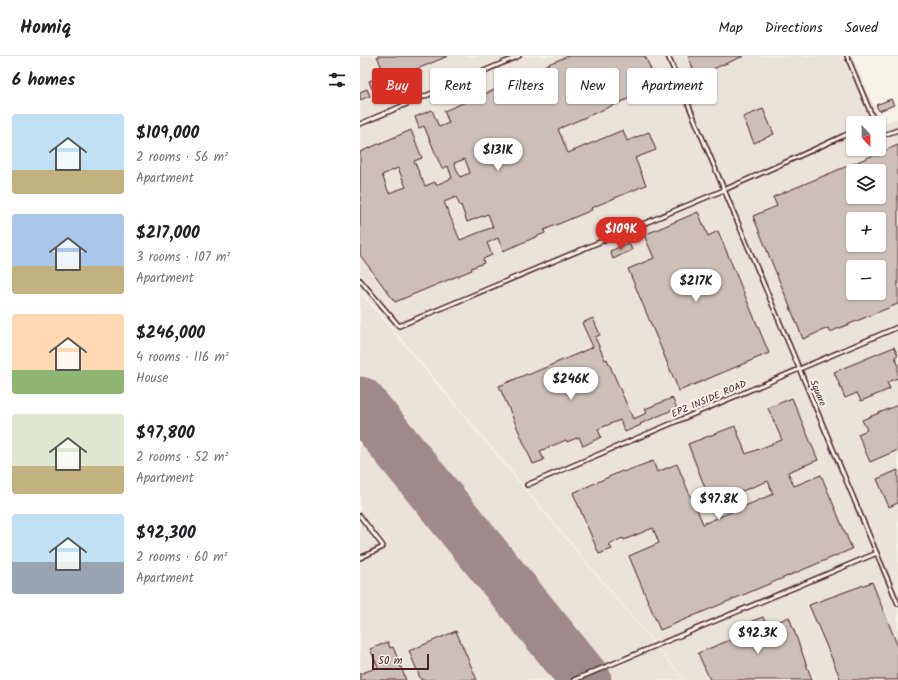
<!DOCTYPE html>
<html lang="en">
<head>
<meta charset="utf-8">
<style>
  :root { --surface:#fff; --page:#f6f6f6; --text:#202124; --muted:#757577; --line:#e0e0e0; --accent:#d93025 }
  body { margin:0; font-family:Kalam,sans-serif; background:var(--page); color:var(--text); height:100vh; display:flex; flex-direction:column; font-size:15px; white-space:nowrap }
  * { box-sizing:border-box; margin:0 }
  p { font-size:13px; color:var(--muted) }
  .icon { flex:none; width:22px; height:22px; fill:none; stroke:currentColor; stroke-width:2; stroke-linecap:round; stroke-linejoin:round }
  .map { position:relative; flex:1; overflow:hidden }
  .sheet { display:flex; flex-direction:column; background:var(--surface); width:360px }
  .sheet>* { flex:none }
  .guide { position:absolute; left:12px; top:12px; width:380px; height:36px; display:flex; gap:8px }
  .needle { width:26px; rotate:158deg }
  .controls { position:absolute; left:486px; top:60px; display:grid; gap:8px }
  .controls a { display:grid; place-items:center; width:40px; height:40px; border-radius:4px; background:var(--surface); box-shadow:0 1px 3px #0004; font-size:20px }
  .scale { position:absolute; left:12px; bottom:10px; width:57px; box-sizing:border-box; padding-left:4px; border:2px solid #4a1f2b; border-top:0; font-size:11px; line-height:14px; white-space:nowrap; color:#4a1f2b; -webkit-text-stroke:3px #f7f3e8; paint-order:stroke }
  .price { position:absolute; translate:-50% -34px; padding:0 9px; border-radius:14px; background:#fff; color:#222; font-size:13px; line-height:26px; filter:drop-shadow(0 1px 2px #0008) }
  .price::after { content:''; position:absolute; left:50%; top:24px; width:12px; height:9px; margin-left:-6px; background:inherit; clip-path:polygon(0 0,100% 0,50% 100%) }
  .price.on { background:var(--accent); color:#fff }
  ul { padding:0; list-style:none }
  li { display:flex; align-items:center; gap:12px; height:100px; padding:0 12px }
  li span { display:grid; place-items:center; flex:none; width:112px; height:80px; border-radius:4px; color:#555 }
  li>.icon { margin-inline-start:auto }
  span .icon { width:48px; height:48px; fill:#fffc; stroke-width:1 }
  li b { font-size:17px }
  h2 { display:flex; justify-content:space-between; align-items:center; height:48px; padding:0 12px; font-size:17px }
  .pill { padding:0 14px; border-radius:4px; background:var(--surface); box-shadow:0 1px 3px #0004; font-size:14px; line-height:36px }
  .pill.on { background:var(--accent); color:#fff }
  header { display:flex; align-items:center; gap:24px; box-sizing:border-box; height:56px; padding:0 20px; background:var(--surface); border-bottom:1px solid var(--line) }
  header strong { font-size:19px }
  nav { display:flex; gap:22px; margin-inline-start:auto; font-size:14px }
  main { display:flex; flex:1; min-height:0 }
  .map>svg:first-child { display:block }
  .built { fill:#eae3da; fill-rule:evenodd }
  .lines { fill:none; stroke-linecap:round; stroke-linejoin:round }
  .runway { stroke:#a0898a; stroke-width:51 }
  .building { fill:#ccbfb9; stroke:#4a1f2b; fill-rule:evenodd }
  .lane-casing { stroke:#4a1f2b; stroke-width:6 }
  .lane { stroke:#f7f3e8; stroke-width:3 }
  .labels { text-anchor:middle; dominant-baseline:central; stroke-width:4; stroke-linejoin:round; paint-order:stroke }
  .street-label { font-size:10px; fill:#4a1f2b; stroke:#f7f3e8 }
</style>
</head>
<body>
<header>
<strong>Homiq</strong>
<nav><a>Map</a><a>Directions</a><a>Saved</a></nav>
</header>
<main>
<section class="sheet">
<h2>6 homes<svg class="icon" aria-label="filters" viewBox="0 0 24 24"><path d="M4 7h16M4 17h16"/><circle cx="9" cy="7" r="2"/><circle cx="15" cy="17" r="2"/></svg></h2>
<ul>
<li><span style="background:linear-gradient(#bfe0f5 70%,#c2b280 0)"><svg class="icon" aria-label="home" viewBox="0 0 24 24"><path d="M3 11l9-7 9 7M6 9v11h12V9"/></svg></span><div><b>$109,000</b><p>2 rooms · 56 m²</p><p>Apartment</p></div></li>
<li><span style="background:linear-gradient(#a9c7e8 65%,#c2b280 0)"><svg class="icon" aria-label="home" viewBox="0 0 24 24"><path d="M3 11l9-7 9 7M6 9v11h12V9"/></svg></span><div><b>$217,000</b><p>3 rooms · 107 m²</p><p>Apartment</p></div></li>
<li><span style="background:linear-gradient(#ffd9b3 70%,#8fb573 0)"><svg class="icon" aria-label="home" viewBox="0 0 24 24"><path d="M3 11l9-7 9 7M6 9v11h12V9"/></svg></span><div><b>$246,000</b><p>4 rooms · 116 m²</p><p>House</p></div></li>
<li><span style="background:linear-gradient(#dfe7d0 65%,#c2b280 0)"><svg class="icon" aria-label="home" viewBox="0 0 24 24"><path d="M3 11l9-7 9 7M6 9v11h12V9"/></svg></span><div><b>$97,800</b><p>2 rooms · 52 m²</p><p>Apartment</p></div></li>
<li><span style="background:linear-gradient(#bfe0f5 60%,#9aa5b1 0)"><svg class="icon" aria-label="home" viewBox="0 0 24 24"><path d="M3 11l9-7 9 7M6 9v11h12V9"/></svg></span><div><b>$92,300</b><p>2 rooms · 60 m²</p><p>Apartment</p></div></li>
</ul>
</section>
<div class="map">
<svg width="538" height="624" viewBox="0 0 538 624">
  <rect width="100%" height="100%" fill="#f7f3e8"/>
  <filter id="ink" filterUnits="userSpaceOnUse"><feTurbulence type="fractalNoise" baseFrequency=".025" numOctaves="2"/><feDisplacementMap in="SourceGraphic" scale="8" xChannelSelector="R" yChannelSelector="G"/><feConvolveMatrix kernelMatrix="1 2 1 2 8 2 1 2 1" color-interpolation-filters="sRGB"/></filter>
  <g filter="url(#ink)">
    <path class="built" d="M 0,0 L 492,0 L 522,68 L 538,62 L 538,624 L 325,624 L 0,233 ZM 493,67 L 519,67 L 519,93 L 493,93 ZM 493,115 L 519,115 L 519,141 L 493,141 ZM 493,163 L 519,163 L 519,189 L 493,189 ZM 493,211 L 519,211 L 519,237 L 493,237 Z
      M 0,236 L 324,624 L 0,624 Z"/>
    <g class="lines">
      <path class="runway" d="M 0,346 L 226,624"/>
    </g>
    <path class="building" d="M 17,0 L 88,0 L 19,29 L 19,30 L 12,33 L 9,25 L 25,19 Z
      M 208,0 L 285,0 L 298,30 L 198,73 L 208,97 L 263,74 L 267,85 L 289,76 L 296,94 L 275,102 L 286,129 L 231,152 L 232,154 L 184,174 L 185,177 L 143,195 L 138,182 L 127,187 L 132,199 L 123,203 L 124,207 L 111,212 L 112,214 L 35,246 L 0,199 L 0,96 L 51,74 L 62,102 L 54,105 L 65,130 L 75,126 L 76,129 L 92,122 L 88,110 L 82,113 L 64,70 L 59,72 L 55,61 L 72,54 L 79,71 L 89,67 L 84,55 L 182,14 L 181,11 ZM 105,103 L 110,117 L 100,121 L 94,107 ZM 38,112 L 46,131 L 29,137 L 22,119 ZM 96,141 L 100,150 L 101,149 L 107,166 L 128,158 L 133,171 L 100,184 L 84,146 Z
      M 328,0 L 384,0 L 336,20 Z
      M 7,33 L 10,40 L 0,44 L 0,36 Z
      M 531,43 L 534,49 L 519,55 L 516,49 Z
      M 403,53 L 414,78 L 394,87 L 383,61 Z
      M 538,89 L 538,248 L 470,276 L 468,272 L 443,283 L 393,160 L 417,150 L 413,141 ZM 493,115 L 519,115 L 519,141 L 493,141 ZM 493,163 L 519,163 L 519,189 L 493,189 ZM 493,211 L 519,211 L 519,237 L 493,237 Z
      M 338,156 L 348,180 L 358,175 L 409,297 L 319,335 L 268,213 L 294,202 L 284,179 Z
      M 269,187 L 272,194 L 253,203 L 250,195 Z
      M 233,262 L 240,279 L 235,281 L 245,304 L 247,303 L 273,363 L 287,357 L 285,353 L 312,342 L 317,352 L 280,368 L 281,369 L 265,376 L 260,364 L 238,373 L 241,381 L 223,390 L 219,381 L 207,386 L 206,384 L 180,395 L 184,404 L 173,408 L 139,330 L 167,318 L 168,319 L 233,291 L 222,267 Z
      M 534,291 L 538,299 L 535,301 L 538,308 L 538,322 L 527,326 L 530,333 L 501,345 L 497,337 L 485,342 L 474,316 Z
      M 432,342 L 458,404 L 428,416 L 434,430 L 461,419 L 492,493 L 300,574 L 269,500 L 299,487 L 293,472 L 264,484 L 263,482 L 249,488 L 252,493 L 239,498 L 213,437 L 262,415 L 263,416 L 293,405 L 297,416 L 317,408 L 332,444 L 333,443 L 343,468 L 413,438 L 408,425 L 351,447 L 328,388 L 375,370 L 386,398 L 422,384 L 408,352 Z
      M 538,349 L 538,394 L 510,406 L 498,378 L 507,374 L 502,364 Z
      M 538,414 L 538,447 L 529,451 L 517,423 Z
      M 512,526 L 538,591 L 538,624 L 481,624 L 449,549 Z
      M 403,561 L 407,570 L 429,561 L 452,624 L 350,624 L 338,597 L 395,574 L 392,565 Z
      M 96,575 L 117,624 L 61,624 L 49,595 Z
      M 28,586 L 30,592 L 33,591 L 46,624 L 0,624 L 0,618 L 18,611 L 10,593 Z"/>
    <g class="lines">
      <defs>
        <path id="lane" d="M 308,0 L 538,548
          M 487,0 L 515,67
          M 0,68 L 159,0
          M 519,79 L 521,80 L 538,74
          M 0,224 L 39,270 L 364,134 L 446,97 L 483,80 L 493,76
          M 167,429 L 538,271
          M 0,460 L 23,490 L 21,492 L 0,502
          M 214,624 L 517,497"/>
      </defs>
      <use href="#lane" class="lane-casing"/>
      <use href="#lane" class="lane"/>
    </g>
  </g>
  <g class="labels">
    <g class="street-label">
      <text transform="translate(458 337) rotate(67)">Square</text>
      <text transform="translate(349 343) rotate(-23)">EPZ INSIDE ROAD</text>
    </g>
  </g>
</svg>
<div class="controls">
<a><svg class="needle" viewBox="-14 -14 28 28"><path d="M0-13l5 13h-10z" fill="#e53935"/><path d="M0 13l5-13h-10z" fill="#757577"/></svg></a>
<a><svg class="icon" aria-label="layers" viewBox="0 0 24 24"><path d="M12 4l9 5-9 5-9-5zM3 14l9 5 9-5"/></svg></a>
<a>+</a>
<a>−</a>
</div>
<div class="scale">50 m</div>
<b class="price" style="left:138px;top:116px">$131K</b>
<b class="price on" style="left:261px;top:195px">$109K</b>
<b class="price" style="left:336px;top:247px">$217K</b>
<b class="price" style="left:211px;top:345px">$246K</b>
<b class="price" style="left:359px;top:465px">$97.8K</b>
<b class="price" style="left:398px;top:599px">$92.3K</b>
<div class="guide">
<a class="pill on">Buy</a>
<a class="pill">Rent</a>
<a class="pill">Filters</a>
<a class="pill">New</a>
<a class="pill">Apartment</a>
</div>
</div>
</main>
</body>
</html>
